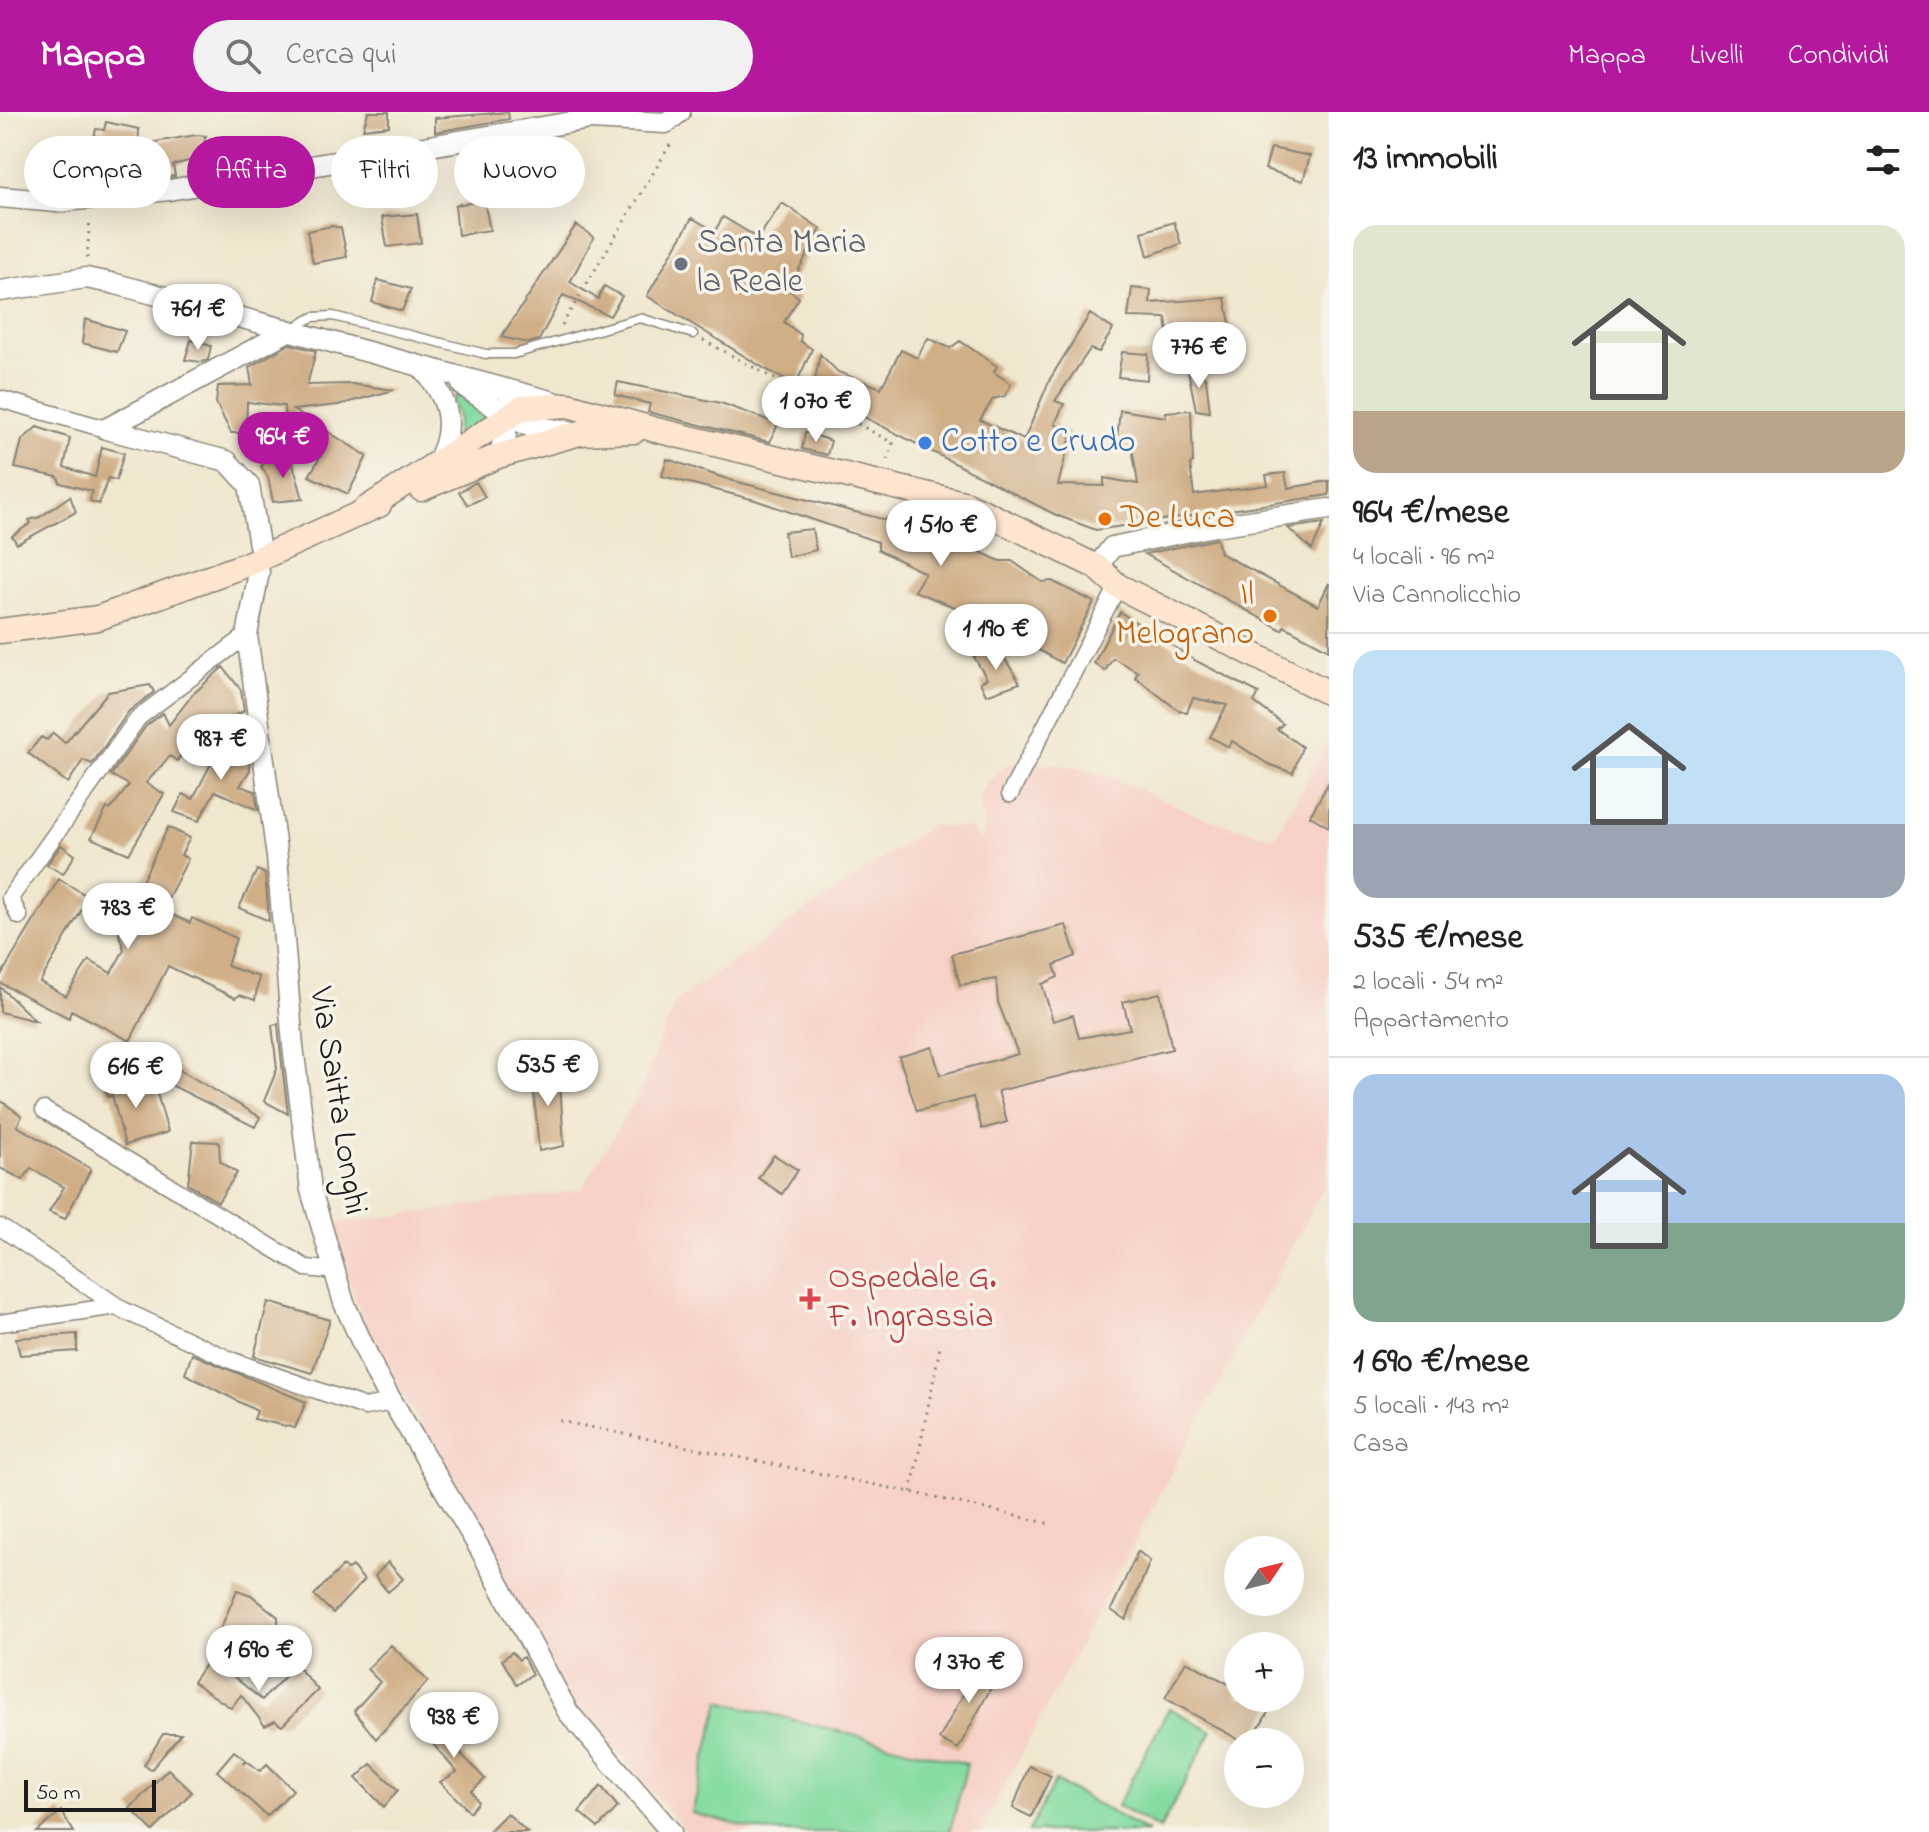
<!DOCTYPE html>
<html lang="it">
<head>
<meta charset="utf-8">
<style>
  :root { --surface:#fff; --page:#f2f2f2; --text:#222; --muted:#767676; --line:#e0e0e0; --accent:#b5179e }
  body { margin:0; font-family:"Indie Flower",sans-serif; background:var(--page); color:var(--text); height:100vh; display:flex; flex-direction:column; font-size:30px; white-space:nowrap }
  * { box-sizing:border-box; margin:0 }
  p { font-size:26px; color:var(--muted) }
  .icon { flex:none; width:44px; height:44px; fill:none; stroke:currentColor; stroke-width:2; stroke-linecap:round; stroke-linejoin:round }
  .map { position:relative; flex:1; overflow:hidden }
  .drawer { display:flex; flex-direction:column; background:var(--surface); width:600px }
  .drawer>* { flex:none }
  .top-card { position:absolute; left:24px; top:24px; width:760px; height:72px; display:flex; gap:16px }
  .needle { width:52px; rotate:55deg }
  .controls { position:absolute; left:1224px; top:1424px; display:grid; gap:16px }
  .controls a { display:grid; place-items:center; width:80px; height:80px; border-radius:50%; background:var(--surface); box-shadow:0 8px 32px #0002; font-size:40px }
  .scale { position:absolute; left:24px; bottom:20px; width:132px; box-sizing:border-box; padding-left:8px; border:4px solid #1c1c1c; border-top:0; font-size:22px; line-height:28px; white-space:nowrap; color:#1c1c1c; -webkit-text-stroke:6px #f7f3e8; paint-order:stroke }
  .price { position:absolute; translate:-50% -68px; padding:0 18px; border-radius:28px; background:#fff; color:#222; font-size:26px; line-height:52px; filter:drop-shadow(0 2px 4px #0008) }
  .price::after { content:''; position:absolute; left:50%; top:48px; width:24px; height:18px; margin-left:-12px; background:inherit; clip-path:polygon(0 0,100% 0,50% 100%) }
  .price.on { background:var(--accent); color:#fff }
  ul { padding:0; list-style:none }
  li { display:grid; align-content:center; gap:16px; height:424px; padding:0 24px }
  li+li { border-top:2px solid var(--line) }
  li span { display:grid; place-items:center; height:248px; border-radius:24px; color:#555 }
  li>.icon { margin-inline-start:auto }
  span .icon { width:144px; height:144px; fill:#fffc; stroke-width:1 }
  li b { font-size:34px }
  h2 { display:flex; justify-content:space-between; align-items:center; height:96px; padding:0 24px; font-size:34px }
  .tag { padding:0 28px; border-radius:36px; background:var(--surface); box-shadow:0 8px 32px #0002; font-size:28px; line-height:72px }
  .tag.on { background:var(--accent); color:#fff }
  header { display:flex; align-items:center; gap:48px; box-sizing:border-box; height:112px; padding:0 40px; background:var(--accent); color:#fff }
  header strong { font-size:38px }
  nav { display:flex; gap:44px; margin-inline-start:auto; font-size:28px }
  .search { width:560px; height:72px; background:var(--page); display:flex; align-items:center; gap:20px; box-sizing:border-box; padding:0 28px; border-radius:44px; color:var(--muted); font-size:30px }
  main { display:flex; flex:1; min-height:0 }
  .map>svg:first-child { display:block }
  .built { fill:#f7d1c8 }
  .green { fill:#84dca0; stroke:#507c5e; stroke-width:2 }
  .building { fill:#d0af87 }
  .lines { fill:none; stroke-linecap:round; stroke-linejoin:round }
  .service-casing { stroke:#868276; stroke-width:11 }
  .minor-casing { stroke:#868276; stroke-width:19 }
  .tertiary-casing { stroke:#868276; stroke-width:23 }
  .secondary-casing { stroke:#868276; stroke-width:27 }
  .path { stroke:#868276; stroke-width:3; stroke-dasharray:2 6; stroke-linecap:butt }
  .service { stroke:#fff; stroke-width:8 }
  .minor { stroke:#fff; stroke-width:16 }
  .tertiary { stroke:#fff; stroke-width:20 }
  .secondary { stroke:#fde5d0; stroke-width:24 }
  .worship-dot { fill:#6b7280; stroke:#f7f3e8; stroke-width:3 }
  .shop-dot { fill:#3f7fe0; stroke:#f7f3e8; stroke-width:3 }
  .food-dot { fill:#e8710a; stroke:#f7f3e8; stroke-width:3 }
  .health-dot { fill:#e0444e; stroke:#f7f3e8; stroke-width:3 }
  .labels { text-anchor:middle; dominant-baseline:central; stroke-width:7; stroke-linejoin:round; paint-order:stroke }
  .worship-label { font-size:34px; fill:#5b616d; stroke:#f7f3e8; text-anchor:start }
  .shop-label { font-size:34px; fill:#366cbe; stroke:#f7f3e8; text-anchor:start }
  .food-label { font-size:34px; fill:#c56008; stroke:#f7f3e8; text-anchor:start }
  .street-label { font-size:34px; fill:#1c1c1c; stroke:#f7f3e8 }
  .health-label { font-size:34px; fill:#be3a42; stroke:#f7f3e8; text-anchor:start }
</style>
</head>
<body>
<header>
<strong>Mappa</strong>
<div class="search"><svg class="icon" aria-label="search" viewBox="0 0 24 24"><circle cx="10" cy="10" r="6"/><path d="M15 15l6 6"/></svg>Cerca qui</div>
<nav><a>Mappa</a><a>Livelli</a><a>Condividi</a></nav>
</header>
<main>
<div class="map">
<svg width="1329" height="1720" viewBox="0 0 1329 1720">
  <rect width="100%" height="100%" fill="#f7f3e8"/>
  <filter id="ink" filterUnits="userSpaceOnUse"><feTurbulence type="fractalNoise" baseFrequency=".0125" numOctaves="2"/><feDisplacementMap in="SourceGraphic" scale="16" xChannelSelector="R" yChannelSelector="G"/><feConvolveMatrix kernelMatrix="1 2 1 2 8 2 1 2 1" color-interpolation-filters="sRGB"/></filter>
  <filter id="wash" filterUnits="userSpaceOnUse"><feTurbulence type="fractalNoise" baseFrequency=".006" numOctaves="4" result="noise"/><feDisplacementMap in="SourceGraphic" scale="32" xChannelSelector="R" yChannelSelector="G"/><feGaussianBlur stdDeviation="1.8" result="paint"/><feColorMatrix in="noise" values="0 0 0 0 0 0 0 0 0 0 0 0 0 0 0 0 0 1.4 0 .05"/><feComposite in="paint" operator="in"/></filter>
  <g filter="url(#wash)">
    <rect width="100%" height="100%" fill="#f0e7cf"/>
    <path class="built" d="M 1329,627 L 1329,1065 L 980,1720 L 687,1720 L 571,1588 L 517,1497 L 455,1369 L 371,1231 L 329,1113 L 581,1078 L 638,983 L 676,889 L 931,713 L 972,716 L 980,730 L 984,713 L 979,689 L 987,670 L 1005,653 L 1017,649 L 1027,653 L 1057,652 L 1107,663 L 1201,705 L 1275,726 Z"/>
    <path class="green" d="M 457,283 L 489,302 L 487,310 L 456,325 L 458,305 L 453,287 Z
      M 720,1589 L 967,1652 L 950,1720 L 765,1720 L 692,1701 Z
      M 1169,1596 L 1212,1619 L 1160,1717 L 1117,1694 Z
      M 1055,1669 L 1148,1720 L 1028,1720 Z"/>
    <g id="blocks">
      <path class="building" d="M 368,0 L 389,0 L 389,14 L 363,17 Z
        M 508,0 L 509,7 L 435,20 L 435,6 Z
        M 106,10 L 139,17 L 137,68 L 121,58 L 88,51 L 96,17 L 104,18 Z
        M 196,23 L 206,24 L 200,46 L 173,53 L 175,64 L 162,66 L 155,30 Z
        M 1271,36 L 1310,44 L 1303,69 L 1265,57 Z
        M 484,89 L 490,118 L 458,123 L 455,93 Z
        M 782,91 L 821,117 L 788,177 L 799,186 L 784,210 L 801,223 L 800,229 L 812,237 L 796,272 L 767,258 L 647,184 L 692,106 L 715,119 L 723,105 L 758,126 Z
        M 417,102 L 421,131 L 387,135 L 382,105 Z
        M 1174,110 L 1181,132 L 1148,144 L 1142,120 Z
        M 576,113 L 594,125 L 570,170 L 598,187 L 604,174 L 622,184 L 610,204 L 563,183 L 539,228 L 528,231 L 501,225 Z
        M 332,114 L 341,116 L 347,145 L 313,151 L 307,119 Z
        M 378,168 L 411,177 L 402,199 L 372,190 Z
        M 1132,176 L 1151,178 L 1150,191 L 1225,186 L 1233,227 L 1191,226 L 1192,219 L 1168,221 L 1166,206 L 1128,205 Z
        M 1090,202 L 1113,217 L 1099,240 L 1090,237 L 1055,289 L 1064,292 L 1055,312 L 1071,324 L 1058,373 L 1104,374 L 1104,366 L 1138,372 L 1132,335 L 1116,337 L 1120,298 L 1166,305 L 1166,300 L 1191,298 L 1193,351 L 1190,352 L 1194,383 L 1268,373 L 1266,363 L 1285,361 L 1288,376 L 1329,369 L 1329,383 L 1096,418 L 1056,403 L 813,279 L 820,242 L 838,260 L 881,276 L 901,238 L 917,246 L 928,226 L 950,236 L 960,229 L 997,254 L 994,260 L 1011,272 L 1005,284 L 993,287 L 980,308 L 1024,328 L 1050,267 Z
        M 85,207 L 125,219 L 117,240 L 82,231 Z
        M 191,228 L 211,234 L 208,248 L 202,250 L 185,248 Z
        M 290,232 L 316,239 L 307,273 L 352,272 L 394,278 L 338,293 L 293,298 L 367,344 L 348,382 L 309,364 L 325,337 L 308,319 L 285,321 L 284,294 L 247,290 L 246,321 L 231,321 L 216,291 L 218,274 L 252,273 L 249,255 Z
        M 1122,240 L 1148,242 L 1147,268 L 1118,265 Z
        M 1187,253 L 1206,266 L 1210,300 L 1196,298 Z
        M 618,270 L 721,291 L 778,312 L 770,330 L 660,303 L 648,300 L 650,292 L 615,283 Z
        M 37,315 L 70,326 L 64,355 L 95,365 L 102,335 L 124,341 L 116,368 L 108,366 L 99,392 L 90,389 L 92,379 L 60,371 L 58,365 L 15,356 L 22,328 Z
        M 805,320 L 831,329 L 827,343 L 802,337 Z
        M 667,347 L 730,368 L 898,411 L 919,412 L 1000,449 L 1012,449 L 1042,470 L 1052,469 L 1094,490 L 1062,551 L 980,505 L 914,479 L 925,461 L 878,438 L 878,430 L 755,388 L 662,364 Z
        M 270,348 L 292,348 L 303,387 L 273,390 L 268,365 L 261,354 Z
        M 476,370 L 485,385 L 468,393 L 459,380 Z
        M 70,384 L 76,400 L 17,432 L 12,424 L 31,411 L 29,408 L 40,405 Z
        M 1324,411 L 1312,438 L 1288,416 Z
        M 812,417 L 816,438 L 788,445 L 784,420 Z
        M 1217,427 L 1220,441 L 1318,494 L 1329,471 L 1329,538 L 1284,514 L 1282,518 L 1145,442 Z
        M 1120,500 L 1196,549 L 1259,581 L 1254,590 L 1283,612 L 1277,617 L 1302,635 L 1293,661 L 1268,652 L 1232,629 L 1229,635 L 1210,625 L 1227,593 L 1193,586 L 1187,600 L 1178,598 L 1135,565 L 1138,560 L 1113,546 L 1105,559 L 1094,551 Z
        M 998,536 L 1020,571 L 986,583 L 980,570 L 987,567 L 974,545 Z
        M 223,555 L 241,578 L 244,599 L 194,623 L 177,649 L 170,644 L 146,671 L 164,682 L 129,742 L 91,726 L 107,696 L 110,698 L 129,673 L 111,663 L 146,614 L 163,601 L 169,613 L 193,582 Z
        M 150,573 L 154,580 L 129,599 L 92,652 L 83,648 L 68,671 L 28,641 L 41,625 L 47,628 L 53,621 L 65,631 L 108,580 Z
        M 223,628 L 249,641 L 250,658 L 240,674 L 255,679 L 258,698 L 215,679 L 199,709 L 174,700 L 183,682 L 193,687 Z
        M 1329,670 L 1329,715 L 1310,704 Z
        M 168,715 L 190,726 L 181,743 L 188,747 L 162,798 L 190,811 L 192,806 L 236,826 L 227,854 L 259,865 L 255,888 L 240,883 L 235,886 L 168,854 L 130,929 L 71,898 L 69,906 L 0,871 L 0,865 L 59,767 L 89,785 L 40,870 L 66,884 L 89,848 L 111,861 L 124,838 L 119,823 L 124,807 Z
        M 61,733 L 75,743 L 63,762 L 47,753 Z
        M 257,758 L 265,762 L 269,809 L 239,796 Z
        M 1066,813 L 1076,844 L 1054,853 L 1058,865 L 1042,872 L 1053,909 L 1073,903 L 1079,926 L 1130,917 L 1123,890 L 1160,881 L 1172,937 L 998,979 L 1007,1010 L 982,1017 L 973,985 L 917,999 L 899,945 L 932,935 L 940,963 L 1018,942 L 998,890 L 996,867 L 960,873 L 952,842 Z
        M 0,875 L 36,909 L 0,900 Z
        M 278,912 L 280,935 L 288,1002 L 264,989 L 277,957 L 272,913 Z
        M 166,950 L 260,1005 L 255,1015 L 161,968 Z
        M 559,956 L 564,1034 L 539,1039 L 532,958 Z
        M 131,961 L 137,982 L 156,978 L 168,1020 L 125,1033 L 112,983 L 108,985 L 103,970 Z
        M 0,988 L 22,1004 L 17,1014 L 91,1057 L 65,1107 L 49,1100 L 64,1075 L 31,1056 L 23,1068 L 0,1056 Z
        M 193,1029 L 219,1030 L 220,1049 L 237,1061 L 218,1090 L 188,1072 Z
        M 774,1043 L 798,1058 L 782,1082 L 758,1066 Z
        M 268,1190 L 330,1208 L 312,1261 L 254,1244 Z
        M 77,1222 L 77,1239 L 20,1243 L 16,1226 Z
        M 192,1242 L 306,1290 L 295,1316 L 254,1307 L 257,1299 L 185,1262 Z
        M 1138,1439 L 1150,1449 L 1126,1508 L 1111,1498 Z
        M 388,1450 L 403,1467 L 388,1480 L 375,1464 Z
        M 343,1454 L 347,1458 L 352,1454 L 364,1468 L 333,1501 L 314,1483 Z
        M 237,1478 L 251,1483 L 278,1505 L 278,1518 L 269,1536 L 247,1521 L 235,1531 L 220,1518 Z
        M 391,1533 L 428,1569 L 376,1627 L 354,1599 L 380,1570 L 367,1557 Z
        M 512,1540 L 519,1548 L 523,1545 L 532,1562 L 517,1573 L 502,1548 Z
        M 210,1545 L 262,1588 L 296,1553 L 318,1578 L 282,1614 L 275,1609 L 265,1614 L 241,1583 L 231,1596 L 193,1570 Z
        M 1186,1549 L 1238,1577 L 1238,1586 L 1255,1586 L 1271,1595 L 1251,1630 L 1243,1630 L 1165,1586 Z
        M 981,1550 L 1000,1559 L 958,1637 L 939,1627 Z
        M 445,1598 L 461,1618 L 449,1629 L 485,1667 L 472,1679 L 478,1690 L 470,1700 L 440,1670 L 457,1660 L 420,1617 Z
        M 163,1622 L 181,1622 L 151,1658 L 144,1653 Z
        M 234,1639 L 246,1648 L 243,1651 L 247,1649 L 260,1659 L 267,1652 L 293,1678 L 267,1704 L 217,1659 Z
        M 371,1652 L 398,1678 L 384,1695 L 356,1666 Z
        M 1029,1654 L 1051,1664 L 1031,1705 L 1013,1696 Z
        M 168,1657 L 192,1680 L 153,1719 L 130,1696 Z
        M 601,1674 L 618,1695 L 598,1716 L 579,1700 Z
        M 61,1699 L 74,1720 L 37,1720 Z
        M 507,1701 L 527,1720 L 488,1720 Z"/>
    </g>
  </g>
  <g filter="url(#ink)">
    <use href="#blocks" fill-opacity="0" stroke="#868276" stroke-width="2"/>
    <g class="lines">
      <defs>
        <path id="service" d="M 295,215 L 313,205 L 333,204 L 486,242 L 514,242 L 640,206 L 693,222"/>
        <path id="minor" d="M 0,287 L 106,317
          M 1010,682 L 1118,474
          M 19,804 L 10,786 L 138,606 L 247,523
          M 44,998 L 306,1156 L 336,1159
          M 0,1115 L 123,1198 L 233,1249 L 365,1295 L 393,1290
          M 0,1211 L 117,1194"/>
        <path id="tertiary" d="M 0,85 L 57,90 L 169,78 L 590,7 L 666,11 L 680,0
          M 0,179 L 86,166 L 116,172 L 554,290
          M 420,254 C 449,285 458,316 435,354
          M 462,273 L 509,305 L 530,314 L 578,321
          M 106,317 L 227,349 L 249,373 L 259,433
          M 106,317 L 288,219
          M 498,344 L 506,323 L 506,294
          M 1097,455 L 1112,435 L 1215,414 L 1329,397
          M 259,460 L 247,523 L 277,745 L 293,934 L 311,1078 L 344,1191 L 377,1264 L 480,1437 L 568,1600 L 671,1720"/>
        <path id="secondary" d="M 421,377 L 498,344 L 580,321 L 634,319
          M 364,398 L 522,296 L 568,293 L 656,318 L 967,392 L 1097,455 L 1118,474 L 1329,581
          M 0,519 L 98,506 L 245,453 L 379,393"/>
      </defs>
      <use href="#service" class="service-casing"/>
      <use href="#minor" class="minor-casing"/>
      <use href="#tertiary" class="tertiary-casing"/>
      <use href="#secondary" class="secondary-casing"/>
      <path class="path" d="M 87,146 L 90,106
        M 562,213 L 673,28
        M 703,228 L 893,331 L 886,351
        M 560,1309 L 911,1380 L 1051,1412
        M 911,1380 L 940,1235"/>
      <use href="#service" class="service"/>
      <use href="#minor" class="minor"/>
      <use href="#tertiary" class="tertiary"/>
      <use href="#secondary" class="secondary"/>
    </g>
  </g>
  <circle class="worship-dot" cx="681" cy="152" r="8"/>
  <circle class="shop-dot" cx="925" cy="331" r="8"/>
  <g class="food-dot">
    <circle cx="1105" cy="407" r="8"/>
    <circle cx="1270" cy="504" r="8"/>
  </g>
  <path class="health-dot" d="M806 1175h8v8h8v8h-8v8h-8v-8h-8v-8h8z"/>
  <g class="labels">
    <g class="worship-label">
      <text x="697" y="132">Santa Maria<tspan x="697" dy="39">la Reale</tspan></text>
    </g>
    <g class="shop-label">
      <text x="941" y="331">Cotto e Crudo</text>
    </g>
    <g class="food-label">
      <text x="1121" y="407">De Luca</text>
      <text x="1254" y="484" text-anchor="end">Il<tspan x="1254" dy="39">Melograno</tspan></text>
    </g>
    <g class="street-label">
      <text transform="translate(337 989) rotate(81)">Via Saitta Longhi</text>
    </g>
    <g class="health-label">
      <text x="828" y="1167">Ospedale G.<tspan x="828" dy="39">F. Ingrassia</tspan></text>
    </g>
  </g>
</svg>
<div class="controls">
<a><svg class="needle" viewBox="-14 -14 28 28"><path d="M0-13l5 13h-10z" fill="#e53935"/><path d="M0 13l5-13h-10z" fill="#767676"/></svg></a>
<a>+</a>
<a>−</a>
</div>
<div class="scale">50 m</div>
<b class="price" style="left:198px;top:240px">761 €</b>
<b class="price" style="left:1199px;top:278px">776 €</b>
<b class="price" style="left:816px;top:332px">1 070 €</b>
<b class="price on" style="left:283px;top:368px">964 €</b>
<b class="price" style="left:941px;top:456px">1 510 €</b>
<b class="price" style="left:996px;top:560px">1 190 €</b>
<b class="price" style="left:221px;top:670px">987 €</b>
<b class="price" style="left:128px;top:839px">783 €</b>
<b class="price" style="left:548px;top:996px">535 €</b>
<b class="price" style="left:136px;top:998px">616 €</b>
<b class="price" style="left:259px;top:1581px">1 690 €</b>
<b class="price" style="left:969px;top:1593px">1 370 €</b>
<b class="price" style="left:454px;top:1648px">938 €</b>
<div class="top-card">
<a class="tag">Compra</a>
<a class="tag on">Affitta</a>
<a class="tag">Filtri</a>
<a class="tag">Nuovo</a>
</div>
</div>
<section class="drawer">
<h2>13 immobili<svg class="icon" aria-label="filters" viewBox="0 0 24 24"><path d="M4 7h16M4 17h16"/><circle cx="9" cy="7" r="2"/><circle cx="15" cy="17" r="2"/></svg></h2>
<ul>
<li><span style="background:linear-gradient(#dfe7d0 75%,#b9a48a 0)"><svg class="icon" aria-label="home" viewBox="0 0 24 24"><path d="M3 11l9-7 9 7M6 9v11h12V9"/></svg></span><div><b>964 €/mese</b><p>4 locali · 96 m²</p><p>Via Cannolicchio</p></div></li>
<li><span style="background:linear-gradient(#bfe0f5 70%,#9aa5b1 0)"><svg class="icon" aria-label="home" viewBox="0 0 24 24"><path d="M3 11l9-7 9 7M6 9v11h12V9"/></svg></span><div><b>535 €/mese</b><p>2 locali · 54 m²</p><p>Appartamento</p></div></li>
<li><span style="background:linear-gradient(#a9c7e8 60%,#7fa58c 0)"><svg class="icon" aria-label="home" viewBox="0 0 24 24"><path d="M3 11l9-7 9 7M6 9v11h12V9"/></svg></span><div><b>1 690 €/mese</b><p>5 locali · 143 m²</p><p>Casa</p></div></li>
</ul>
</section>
</main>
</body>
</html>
